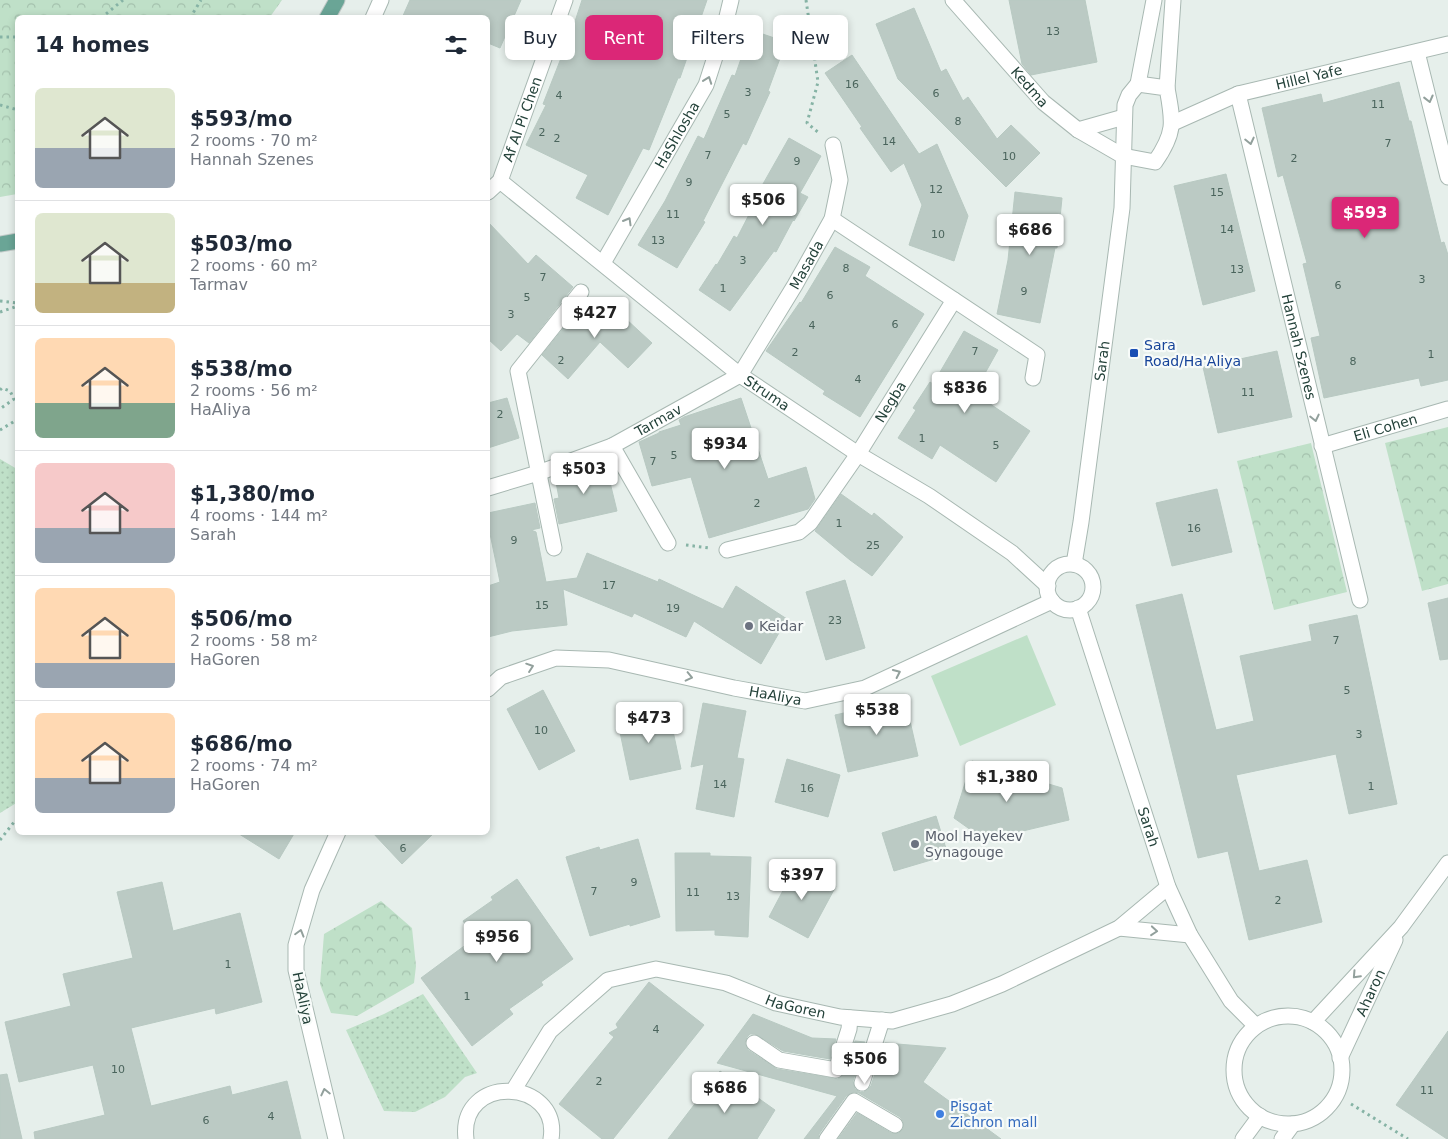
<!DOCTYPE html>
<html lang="en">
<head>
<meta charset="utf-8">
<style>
  :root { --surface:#fff; --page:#f2f2f3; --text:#1f2937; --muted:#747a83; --line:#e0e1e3; --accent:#db2777 }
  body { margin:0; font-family:"DejaVu Sans",sans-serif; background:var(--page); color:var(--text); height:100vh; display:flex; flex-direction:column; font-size:19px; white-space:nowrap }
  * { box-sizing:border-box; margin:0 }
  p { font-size:16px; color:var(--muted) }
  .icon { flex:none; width:28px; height:28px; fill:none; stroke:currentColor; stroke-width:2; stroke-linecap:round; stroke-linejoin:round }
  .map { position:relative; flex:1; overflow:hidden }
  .side { position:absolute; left:15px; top:15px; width:475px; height:820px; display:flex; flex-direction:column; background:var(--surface); border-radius:8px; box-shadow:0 2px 8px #0003 }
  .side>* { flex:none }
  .hud { position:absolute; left:505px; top:15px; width:475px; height:45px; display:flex; gap:10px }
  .price { position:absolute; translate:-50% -42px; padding:0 11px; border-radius:5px; background:#fff; color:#222; font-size:16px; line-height:32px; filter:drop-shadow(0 1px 2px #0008) }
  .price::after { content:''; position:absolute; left:50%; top:30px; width:15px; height:11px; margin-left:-8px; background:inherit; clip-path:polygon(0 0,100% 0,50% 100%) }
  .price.active { background:var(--accent); color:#fff }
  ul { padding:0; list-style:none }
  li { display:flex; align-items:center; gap:15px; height:125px; padding:0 20px }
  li+li { border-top:1px solid var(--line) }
  li span { display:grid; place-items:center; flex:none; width:140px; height:100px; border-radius:8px; color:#555 }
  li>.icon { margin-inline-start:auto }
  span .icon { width:60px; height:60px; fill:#fffc; stroke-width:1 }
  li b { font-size:21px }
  h2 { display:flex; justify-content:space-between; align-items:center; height:60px; padding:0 20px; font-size:21px }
  .chip { padding:0 18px; border-radius:8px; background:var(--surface); box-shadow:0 2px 8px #0003; font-size:18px; line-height:45px }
  .chip.active { background:var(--accent); color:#fff }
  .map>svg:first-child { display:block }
  .grass { fill:url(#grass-dots) }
  .park { fill:url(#park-crowns) }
  .garden { fill:#bfe0c8 }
  .building { fill:#bbcac4; stroke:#b8c9c2 }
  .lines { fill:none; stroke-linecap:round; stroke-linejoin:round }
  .minor-casing { stroke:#a8b8b2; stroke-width:17 }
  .major-casing { stroke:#c2cac8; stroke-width:17 }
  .path { stroke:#86b3a5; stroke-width:3; stroke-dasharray:2.5 4; stroke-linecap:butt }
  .minor { stroke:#fff; stroke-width:15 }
  .major { stroke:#6aa596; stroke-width:15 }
  .oneway { stroke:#92a09c }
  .transit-dot { fill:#1a4fb4; stroke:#f7fbf9; stroke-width:2 }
  .worship-dot { fill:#6b7280; stroke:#f7fbf9; stroke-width:2 }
  .shop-dot { fill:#3f7fe0; stroke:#f7fbf9; stroke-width:2 }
  .labels { text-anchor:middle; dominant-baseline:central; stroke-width:4.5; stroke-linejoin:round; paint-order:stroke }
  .number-label { font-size:11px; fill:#4a645c }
  .street-label { font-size:14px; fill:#24423a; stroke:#f7fbf9 }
  .transit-label { font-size:14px; fill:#164399; stroke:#f7fbf9; text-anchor:start }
  .worship-label { font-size:14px; fill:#5b616d; stroke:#f7fbf9; text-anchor:start }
  .shop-label { font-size:14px; fill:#366cbe; stroke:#f7fbf9; text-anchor:start }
</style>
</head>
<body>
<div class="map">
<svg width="1448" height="1139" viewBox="0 0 1448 1139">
  <defs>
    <pattern id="grass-dots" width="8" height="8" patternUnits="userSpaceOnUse" patternTransform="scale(1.25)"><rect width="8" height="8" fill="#bfe0c8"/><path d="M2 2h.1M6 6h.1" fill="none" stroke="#a4c1ad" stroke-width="1.8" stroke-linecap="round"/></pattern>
    <pattern id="park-crowns" width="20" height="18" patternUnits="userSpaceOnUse" patternTransform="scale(1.25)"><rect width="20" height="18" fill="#bfe0c8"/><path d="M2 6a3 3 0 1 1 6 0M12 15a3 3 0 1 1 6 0" fill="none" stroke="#a4c1ad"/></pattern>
  </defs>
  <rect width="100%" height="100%" fill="#e6efeb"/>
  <path class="grass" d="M 0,459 L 17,469 L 18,802 L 0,813 Z
    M 423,994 L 477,1073 L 465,1077 L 445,1097 L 415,1112 L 384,1111 L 346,1030 L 384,1014 Z"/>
  <path class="park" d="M 0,0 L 282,0 L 270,17 L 18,18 L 17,194 L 0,197 Z
    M 1448,427 L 1448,584 L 1422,591 L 1385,443 Z
    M 1311,443 L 1347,592 L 1274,610 L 1237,461 Z
    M 381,901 L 412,928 L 416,966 L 414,983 L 357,1016 L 331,1013 L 320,984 L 324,934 Z"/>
  <path class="garden" d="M 1027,635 L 1056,705 L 960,746 L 931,676 Z"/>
  <path class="building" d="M 410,0 L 521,0 L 500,48 L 488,43 L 488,18 L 402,18 Z
    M 582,0 L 707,0 L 680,78 L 678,78 L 649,150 L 643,148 L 608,215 L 576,198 L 588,175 L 526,145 L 546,105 L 543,104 L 565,48 L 566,49 Z
    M 1009,0 L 1085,0 L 1097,62 L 1031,75 L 1022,64 Z
    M 914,8 L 941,72 L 946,69 L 963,101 L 968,97 L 997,139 L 1011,125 L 1040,153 L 1006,187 L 898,79 L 876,24 Z
    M 751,30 L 786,42 L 768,91 L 770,92 L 746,145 L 743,143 L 703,221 L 705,222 L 677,268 L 638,245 L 665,201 L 698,136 L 704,139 L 732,75 L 735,76 Z
    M 852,55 L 919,154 L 937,144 L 968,216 L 954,261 L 909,245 L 922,205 L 904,163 L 891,172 L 860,128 L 862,127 L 825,73 Z
    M 1399,82 L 1409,121 L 1411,121 L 1441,243 L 1444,242 L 1448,255 L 1448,380 L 1421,386 L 1419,378 L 1324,398 L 1311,338 L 1320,336 L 1303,264 L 1307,263 L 1283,175 L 1278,177 L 1262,108 L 1321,94 L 1323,103 Z
    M 789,138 L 821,156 L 800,193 L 808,197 L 794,221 L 793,220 L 776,252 L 774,251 L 730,311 L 699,290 L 716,264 L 717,265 L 734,236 L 737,238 L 757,199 L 755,198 Z
    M 1226,174 L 1255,291 L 1203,305 L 1174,186 Z
    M 1015,192 L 1062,198 L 1057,248 L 1055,248 L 1040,323 L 997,314 L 1008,260 Z
    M 488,222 L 528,264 L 536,255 L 573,287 L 529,343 L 517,334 L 501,351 L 488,339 Z
    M 835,247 L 870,267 L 865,276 L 924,314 L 860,417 L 823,394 L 825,391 L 766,351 L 800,302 L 801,303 Z
    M 594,298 L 624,322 L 626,319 L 652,343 L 628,368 L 600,342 L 568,379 L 542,355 L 587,299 L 591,302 Z
    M 964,331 L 998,350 L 974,393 L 1030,431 L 996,482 L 940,445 L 932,459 L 898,438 L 916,410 L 913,408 L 930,382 L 933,384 Z
    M 1277,351 L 1292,417 L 1218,433 L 1203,367 Z
    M 507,398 L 519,438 L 488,448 L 488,403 Z
    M 741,398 L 768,479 L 806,467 L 815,499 L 808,509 L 709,538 L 691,477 L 652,486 L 639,442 L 659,433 L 659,432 L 681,425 L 679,420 L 684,417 Z
    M 606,466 L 617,511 L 559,524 L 554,499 L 559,498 L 555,477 Z
    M 1217,489 L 1232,552 L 1172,566 L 1156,503 Z
    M 841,494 L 872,516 L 874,513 L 903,537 L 872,576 L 850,560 L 815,531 Z
    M 535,503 L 540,528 L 531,530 L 536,532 L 546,582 L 577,578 L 587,553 L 658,582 L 659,579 L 723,609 L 736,586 L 787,619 L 761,664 L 694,621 L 686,637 L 634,613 L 632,617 L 563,589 L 567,625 L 512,631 L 488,637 L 488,586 L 500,582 L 488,524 L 488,513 Z
    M 845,580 L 865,648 L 826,660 L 806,592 Z
    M 1182,594 L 1216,730 L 1254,721 L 1240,656 L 1312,641 L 1309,625 L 1357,615 L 1397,804 L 1349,814 L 1336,754 L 1236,775 L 1259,871 L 1307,860 L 1322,922 L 1249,940 L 1228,851 L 1198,858 L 1136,605 Z
    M 1448,598 L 1448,659 L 1440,660 L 1428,603 Z
    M 543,690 L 575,751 L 539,770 L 507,709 Z
    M 905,699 L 918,756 L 848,772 L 835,715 Z
    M 703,703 L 746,711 L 737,758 L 744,759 L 734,817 L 696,809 L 704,764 L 691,767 Z
    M 668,707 L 681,769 L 630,780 L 617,718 Z
    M 787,759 L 840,775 L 828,817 L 775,802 Z
    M 972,761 L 1062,788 L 1069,820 L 985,840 L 954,818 Z
    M 936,816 L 948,855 L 894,871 L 882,833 Z
    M 236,832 L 295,832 L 279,859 Z
    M 372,832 L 435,832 L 402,864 Z
    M 638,839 L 660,917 L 630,926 L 630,924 L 590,936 L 566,857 L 599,847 L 600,850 Z
    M 675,853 L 710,853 L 710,856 L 751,857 L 748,937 L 715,935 L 715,930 L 676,931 Z
    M 797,864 L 836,886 L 808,938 L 769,917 Z
    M 517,879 L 573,959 L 541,982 L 543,985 L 509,1009 L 513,1014 L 472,1046 L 421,978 L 475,938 L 463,921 L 493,900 L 491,897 Z
    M 162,882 L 173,931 L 240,913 L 262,1002 L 216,1014 L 215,1008 L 131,1028 L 151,1106 L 230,1086 L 232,1095 L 287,1081 L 301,1139 L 35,1139 L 34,1132 L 105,1115 L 93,1065 L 19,1082 L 5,1022 L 71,1006 L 63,974 L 133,958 L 117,892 Z
    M 649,982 L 704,1025 L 613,1139 L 602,1139 L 559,1104 L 614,1037 L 609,1033 L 618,1028 L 616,1024 Z
    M 753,1014 L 812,1038 L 836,1039 L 830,1059 L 783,1051 L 755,1034 L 750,1034 L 747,1037 L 745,1043 L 748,1050 L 777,1069 L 838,1079 L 845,1073 L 855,1041 L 865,1042 L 853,1081 L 855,1089 L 860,1092 L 864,1092 L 871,1086 L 885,1043 L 946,1048 L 923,1082 L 1001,1139 L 838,1139 L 857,1113 L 891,1133 L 899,1133 L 903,1129 L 903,1121 L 900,1117 L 859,1093 L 854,1092 L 846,1096 L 819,1134 L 818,1139 L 804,1139 L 837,1096 L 717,1063 Z
    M 1448,1031 L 1448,1139 L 1447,1139 L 1396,1105 Z
    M 720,1071 L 775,1110 L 757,1139 L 668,1139 Z
    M 7,1074 L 22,1139 L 0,1139 L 0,1075 Z"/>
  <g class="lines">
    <defs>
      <g id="minor">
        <path id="s1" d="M 953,0 L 1043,102 L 1078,130 L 1123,156 L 1155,162 C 1176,132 1173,121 1167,88 L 1138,84"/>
        <path d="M 373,18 L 381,0"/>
        <path d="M 1417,52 L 1448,177"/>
        <path d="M 1138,84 L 1154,0"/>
        <path d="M 1167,88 L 1173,0"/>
        <path id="s2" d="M 1238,94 L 1360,600"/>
        <path id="s3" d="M 1173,123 L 1238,94 L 1448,44"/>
        <path d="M 1078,130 L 1124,117"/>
        <path id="s4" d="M 500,181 L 740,375 L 858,454 L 929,496 L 1012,553 L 1048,586"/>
        <path id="s5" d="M 488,192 L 500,181 L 565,0"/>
        <path d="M 832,219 L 1037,355 L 1033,378"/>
        <path id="s6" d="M 603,263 L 706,85 L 724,29 L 731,0"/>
        <path d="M 612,446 L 668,543"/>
        <path id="s7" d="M 1322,446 L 1448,409"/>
        <path id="s8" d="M 488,488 L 538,473 L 612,446 L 740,375 L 795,285 L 832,219 L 840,180 L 833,145"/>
        <path d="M 554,548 L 518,371 L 581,292"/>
        <path id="s9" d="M 727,550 L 799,532 L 810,523 L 858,454 L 954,300"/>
        <path id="s10" d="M 1074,564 L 1081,522 L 1122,208 L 1125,105 L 1129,95 L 1138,84"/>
        <circle cx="1070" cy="587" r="23"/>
        <path id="s11" d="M 1078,608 L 1168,887 L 1190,935 L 1231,1001 L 1256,1026"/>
        <path id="s12" d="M 488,689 L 501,677 L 556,658 L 609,660 L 734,688 L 805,701 L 865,688 L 1052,601"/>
        <path d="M 1119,928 L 1190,935"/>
        <circle cx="1288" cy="1070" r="54"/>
        <path d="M 1313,1022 L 1401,927 L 1448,863"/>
        <path d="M 754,1043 L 779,1060 L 836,1070 L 849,1029 L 850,1018"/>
        <path id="s13" d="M 1340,1058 L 1395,940"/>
        <path d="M 862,1083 L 882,1020"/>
        <path id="s14" d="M 513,1091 L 550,1031 L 608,980 L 656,969 L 726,983 L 776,1003 L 840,1017 L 892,1021 L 952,1004 L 1002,984 L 1119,928 L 1168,887"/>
        <path d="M 336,1139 L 296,970 L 296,945 L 312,890 L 338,832"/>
        <path d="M 466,1139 C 458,1073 561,1078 551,1139"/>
        <path d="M 827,1139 L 854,1101 L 895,1125"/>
        <path d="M 1243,1139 L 1260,1116"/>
        <path d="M 1282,1139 L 1293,1124"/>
      </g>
      <path id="major" d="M 327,18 L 337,0
        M 0,244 L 18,241"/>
    </defs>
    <use href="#minor" class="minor-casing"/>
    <use href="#major" class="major-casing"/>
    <path class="path" d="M 806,0 L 818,82 L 807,123 L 819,133
      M 101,18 L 123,0
      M 190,18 L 201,0
      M 0,37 L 18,37
      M 0,105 L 18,110
      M 0,301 L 18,303
      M 0,312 L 18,306
      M 0,390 L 2,388 L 10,391 L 14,399 L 0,409
      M 0,430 L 18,419
      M 686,545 L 709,548
      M 0,840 L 18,817
      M 1351,1104 L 1408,1139"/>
    <use href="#minor" class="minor"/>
    <use href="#major" class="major"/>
  </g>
  <defs><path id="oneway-chevron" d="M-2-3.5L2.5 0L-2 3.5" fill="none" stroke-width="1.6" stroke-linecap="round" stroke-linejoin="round" transform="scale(1.25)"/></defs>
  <g class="oneway">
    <use href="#oneway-chevron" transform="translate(708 80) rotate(-70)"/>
    <use href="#oneway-chevron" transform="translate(1429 99) rotate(76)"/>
    <use href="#oneway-chevron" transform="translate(1250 141) rotate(77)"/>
    <use href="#oneway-chevron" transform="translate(628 221) rotate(-60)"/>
    <use href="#oneway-chevron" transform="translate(1315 418) rotate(77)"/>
    <use href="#oneway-chevron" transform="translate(530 667) rotate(-19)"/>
    <use href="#oneway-chevron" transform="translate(897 673) rotate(-25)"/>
    <use href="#oneway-chevron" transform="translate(689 677) rotate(13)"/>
    <use href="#oneway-chevron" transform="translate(1154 931) rotate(5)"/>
    <use href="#oneway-chevron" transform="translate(300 933) rotate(-74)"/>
    <use href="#oneway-chevron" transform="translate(1356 975) rotate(133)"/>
    <use href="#oneway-chevron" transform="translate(325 1092) rotate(-103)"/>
  </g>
  <rect class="transit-dot" x="1129" y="348" width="10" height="10" rx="2.5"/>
  <g class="worship-dot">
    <circle cx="749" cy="626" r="5"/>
    <circle cx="915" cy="844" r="5"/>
  </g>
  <circle class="shop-dot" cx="940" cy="1114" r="5"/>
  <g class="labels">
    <g class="number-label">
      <text x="1053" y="31">13</text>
      <text x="852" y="84">16</text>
      <text x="748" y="92">3</text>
      <text x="936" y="93">6</text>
      <text x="559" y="95">4</text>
      <text x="1378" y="104">11</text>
      <text x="727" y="114">5</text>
      <text x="958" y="121">8</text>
      <text x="542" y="132">2</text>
      <text x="557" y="138">2</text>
      <text x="889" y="141">14</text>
      <text x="1388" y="143">7</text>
      <text x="708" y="155">7</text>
      <text x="1009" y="156">10</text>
      <text x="1294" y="158">2</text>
      <text x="797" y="161">9</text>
      <text x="689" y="182">9</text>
      <text x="936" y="189">12</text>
      <text x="1217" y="192">15</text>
      <text x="673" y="214">11</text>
      <text x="1227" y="229">14</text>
      <text x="938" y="234">10</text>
      <text x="658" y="240">13</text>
      <text x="743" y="260">3</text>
      <text x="846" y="268">8</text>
      <text x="1237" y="269">13</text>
      <text x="543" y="277">7</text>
      <text x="1422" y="279">3</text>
      <text x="1338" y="285">6</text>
      <text x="723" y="288">1</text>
      <text x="1024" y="291">9</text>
      <text x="830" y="295">6</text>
      <text x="527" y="297">5</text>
      <text x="511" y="314">3</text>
      <text x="895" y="324">6</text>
      <text x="812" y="325">4</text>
      <text x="975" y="351">7</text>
      <text x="795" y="352">2</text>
      <text x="1431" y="354">1</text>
      <text x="561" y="360">2</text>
      <text x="1353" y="361">8</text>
      <text x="858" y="379">4</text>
      <text x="1248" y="392">11</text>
      <text x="500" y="414">2</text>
      <text x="922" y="438">1</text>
      <text x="996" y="445">5</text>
      <text x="674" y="455">5</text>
      <text x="653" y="461">7</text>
      <text x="757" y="503">2</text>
      <text x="839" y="523">1</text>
      <text x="1194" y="528">16</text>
      <text x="514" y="540">9</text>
      <text x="873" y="545">25</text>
      <text x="609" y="585">17</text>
      <text x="542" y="605">15</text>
      <text x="673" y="608">19</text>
      <text x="835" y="620">23</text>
      <text x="1336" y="640">7</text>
      <text x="1347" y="690">5</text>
      <text x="541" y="730">10</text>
      <text x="1359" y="734">3</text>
      <text x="720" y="784">14</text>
      <text x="1371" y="786">1</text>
      <text x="807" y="788">16</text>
      <text x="403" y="848">6</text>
      <text x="634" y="882">9</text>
      <text x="594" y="891">7</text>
      <text x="693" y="892">11</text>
      <text x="733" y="896">13</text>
      <text x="1278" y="900">2</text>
      <text x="228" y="964">1</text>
      <text x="467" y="996">1</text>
      <text x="656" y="1029">4</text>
      <text x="118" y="1069">10</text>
      <text x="599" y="1081">2</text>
      <text x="1427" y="1090">11</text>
      <text x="271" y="1116">4</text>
      <text x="206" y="1120">6</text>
    </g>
    <g class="street-label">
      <text stroke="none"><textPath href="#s3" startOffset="144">Hillel Yafe</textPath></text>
      <text stroke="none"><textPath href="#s1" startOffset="116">Kedma</textPath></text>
      <text stroke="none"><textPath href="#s5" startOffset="82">Af Al Pi Chen</textPath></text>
      <text stroke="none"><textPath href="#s6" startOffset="148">HaShlosha</textPath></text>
      <text stroke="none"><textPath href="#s8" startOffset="406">Masada</textPath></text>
      <text stroke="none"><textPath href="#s2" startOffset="260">Hannah Szenes</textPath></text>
      <text stroke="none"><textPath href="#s10" startOffset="205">Sarah</textPath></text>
      <text stroke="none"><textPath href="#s4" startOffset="341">Struma</textPath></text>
      <text stroke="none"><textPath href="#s9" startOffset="234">Negba</textPath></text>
      <text stroke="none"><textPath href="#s8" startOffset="184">Tarmav</textPath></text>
      <text stroke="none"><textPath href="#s7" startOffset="66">Eli Cohen</textPath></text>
      <text stroke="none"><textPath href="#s12" startOffset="299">HaAliya</textPath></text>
      <text stroke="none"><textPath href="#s11" startOffset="230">Sarah</textPath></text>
      <text stroke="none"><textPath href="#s13" startOffset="72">Aharon</textPath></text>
      <text transform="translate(303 998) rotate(78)">HaAliya</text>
      <text stroke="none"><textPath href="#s14" startOffset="342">HaGoren</textPath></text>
    </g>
    <g class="transit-label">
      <text x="1144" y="345">Sara<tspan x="1144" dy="16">Road/Ha'Aliya</tspan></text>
    </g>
    <g class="worship-label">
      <text x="759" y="626">Keidar</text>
      <text x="925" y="836">Mool Hayekev<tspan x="925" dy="16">Synagouge</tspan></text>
    </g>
    <g class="shop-label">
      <text x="950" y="1106">Pisgat<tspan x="950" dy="16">Zichron mall</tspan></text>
    </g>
  </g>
</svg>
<b class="price" style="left:763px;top:226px">$506</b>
<b class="price active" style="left:1365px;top:239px">$593</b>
<b class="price" style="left:1030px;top:256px">$686</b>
<b class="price" style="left:595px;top:339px">$427</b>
<b class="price" style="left:965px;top:414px">$836</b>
<b class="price" style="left:725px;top:470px">$934</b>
<b class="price" style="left:584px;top:495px">$503</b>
<b class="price" style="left:877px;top:736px">$538</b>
<b class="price" style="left:649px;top:744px">$473</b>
<b class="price" style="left:1007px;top:803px">$1,380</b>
<b class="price" style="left:802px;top:901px">$397</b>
<b class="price" style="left:497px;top:963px">$956</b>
<b class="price" style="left:865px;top:1085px">$506</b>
<b class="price" style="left:725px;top:1114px">$686</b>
<div class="hud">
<a class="chip">Buy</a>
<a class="chip active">Rent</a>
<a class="chip">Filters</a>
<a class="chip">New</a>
</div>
<section class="side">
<h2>14 homes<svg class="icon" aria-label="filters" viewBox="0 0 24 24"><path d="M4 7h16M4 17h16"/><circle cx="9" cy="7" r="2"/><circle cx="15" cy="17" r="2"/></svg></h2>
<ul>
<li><span style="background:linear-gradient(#dfe7d0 60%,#9aa5b1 0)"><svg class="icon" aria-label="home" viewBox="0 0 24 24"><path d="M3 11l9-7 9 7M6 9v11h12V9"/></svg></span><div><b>$593/mo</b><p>2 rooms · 70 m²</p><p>Hannah Szenes</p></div></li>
<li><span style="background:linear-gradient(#dfe7d0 70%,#c2b280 0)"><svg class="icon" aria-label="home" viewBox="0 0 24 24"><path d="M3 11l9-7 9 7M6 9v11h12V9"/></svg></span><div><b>$503/mo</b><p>2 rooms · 60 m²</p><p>Tarmav</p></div></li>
<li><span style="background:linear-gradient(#ffd9b3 65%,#7fa58c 0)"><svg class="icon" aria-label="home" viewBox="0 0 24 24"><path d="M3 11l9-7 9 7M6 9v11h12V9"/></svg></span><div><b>$538/mo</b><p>2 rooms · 56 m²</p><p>HaAliya</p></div></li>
<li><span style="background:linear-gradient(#f6c9c9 65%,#9aa5b1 0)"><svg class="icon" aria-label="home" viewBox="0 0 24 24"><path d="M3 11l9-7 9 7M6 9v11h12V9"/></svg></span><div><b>$1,380/mo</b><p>4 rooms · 144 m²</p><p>Sarah</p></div></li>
<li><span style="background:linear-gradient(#ffd9b3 75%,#9aa5b1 0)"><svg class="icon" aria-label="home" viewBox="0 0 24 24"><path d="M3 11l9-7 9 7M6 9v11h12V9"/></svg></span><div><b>$506/mo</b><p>2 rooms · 58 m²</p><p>HaGoren</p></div></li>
<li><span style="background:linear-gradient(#ffd9b3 65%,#9aa5b1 0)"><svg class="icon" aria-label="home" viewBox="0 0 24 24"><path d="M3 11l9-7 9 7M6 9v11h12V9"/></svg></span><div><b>$686/mo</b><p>2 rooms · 74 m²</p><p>HaGoren</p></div></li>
</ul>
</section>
</div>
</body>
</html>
